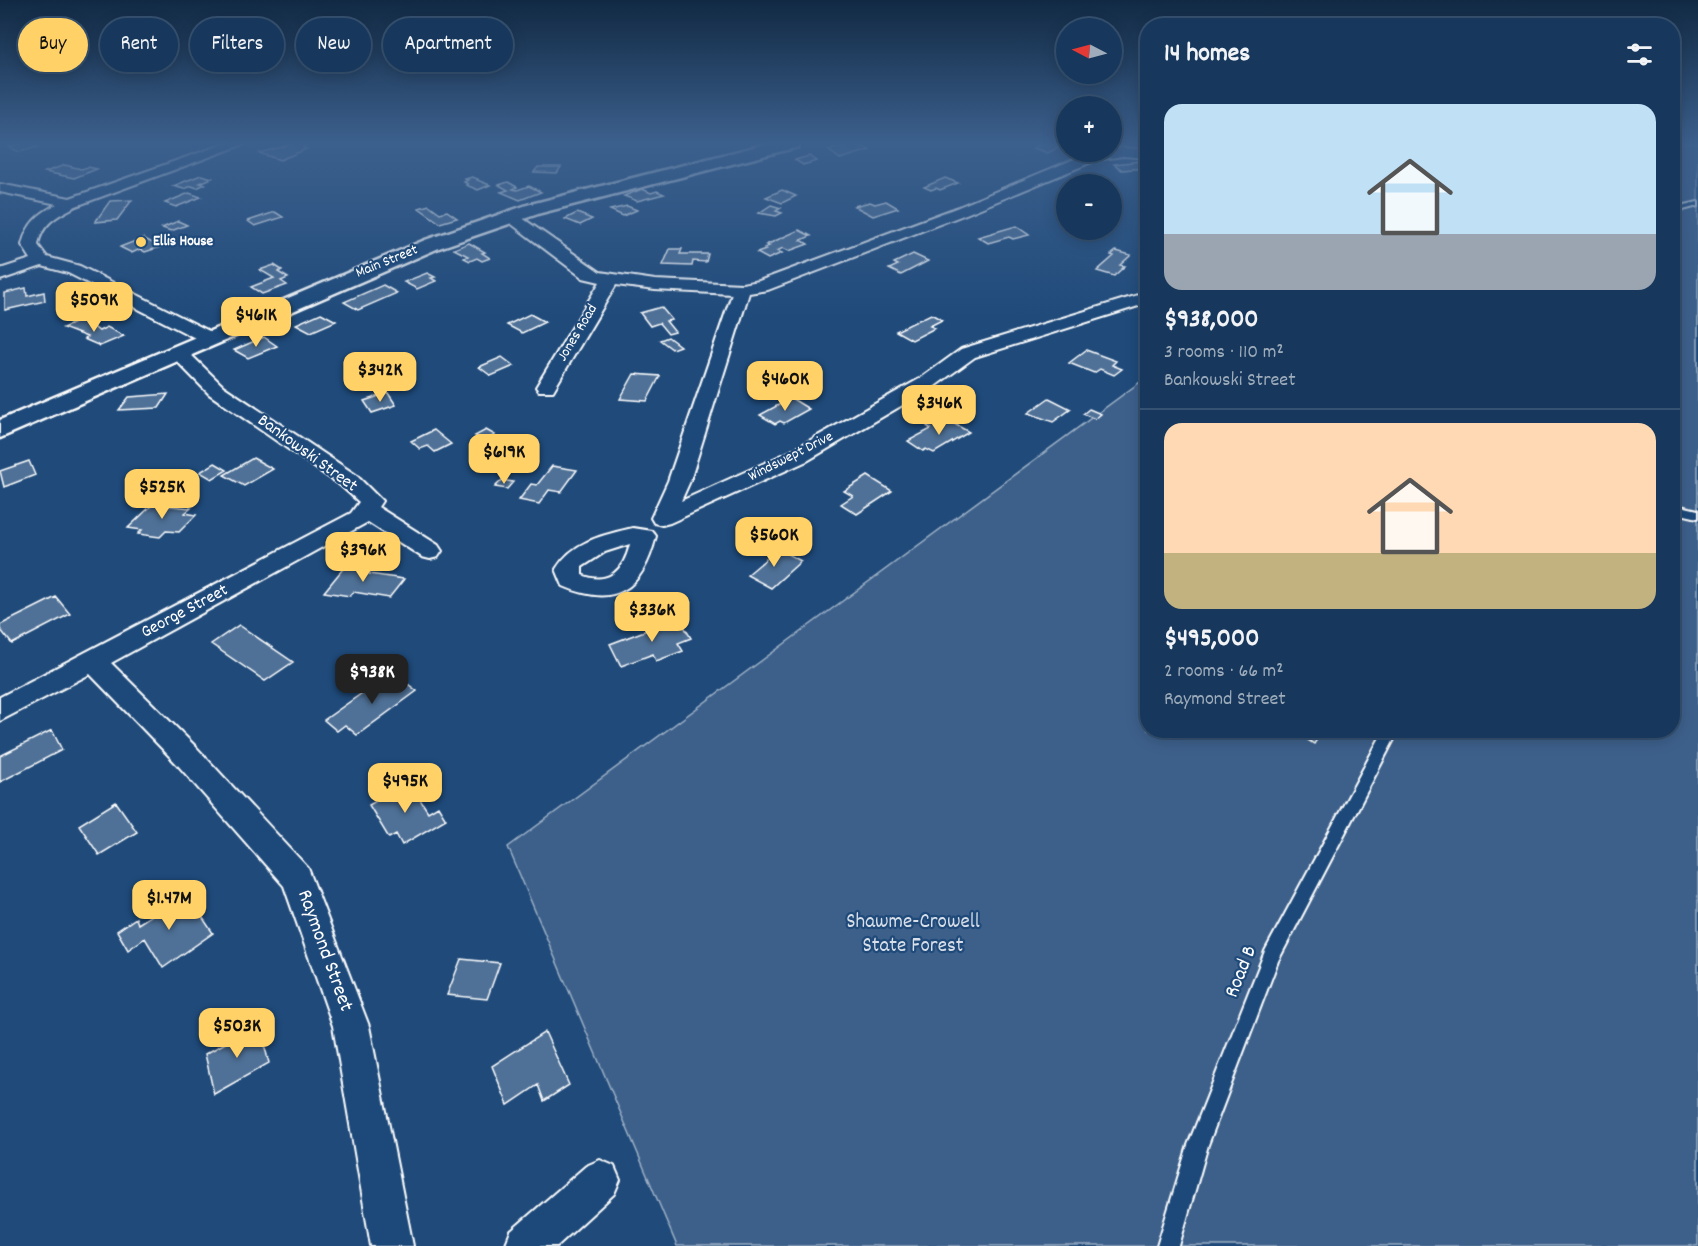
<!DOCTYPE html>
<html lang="en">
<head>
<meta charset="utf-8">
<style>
  :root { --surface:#17385c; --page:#244365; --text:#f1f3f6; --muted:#9eacbb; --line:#365272; --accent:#ffd166 }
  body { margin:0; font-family:Dekko,sans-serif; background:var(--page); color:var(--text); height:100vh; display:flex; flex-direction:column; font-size:22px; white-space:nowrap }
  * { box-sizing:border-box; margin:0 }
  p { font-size:20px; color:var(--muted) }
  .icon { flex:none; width:33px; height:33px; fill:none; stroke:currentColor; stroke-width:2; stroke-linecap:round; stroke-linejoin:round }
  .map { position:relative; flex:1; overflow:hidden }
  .details { position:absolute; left:1140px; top:18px; width:540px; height:720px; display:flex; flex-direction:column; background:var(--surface); border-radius:24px; box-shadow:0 3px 15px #0003,0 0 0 2px var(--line) }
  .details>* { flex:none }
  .top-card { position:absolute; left:18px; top:18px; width:570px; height:54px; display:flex; gap:12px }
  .needle { width:39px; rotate:276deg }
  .tools { position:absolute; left:1056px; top:18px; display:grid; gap:12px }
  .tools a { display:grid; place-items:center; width:66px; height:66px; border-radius:50%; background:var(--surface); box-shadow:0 3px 15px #0003,0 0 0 2px var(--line); font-size:30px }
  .price { position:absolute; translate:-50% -51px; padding:0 14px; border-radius:12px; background:var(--accent); color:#111; font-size:20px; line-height:39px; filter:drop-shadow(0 2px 3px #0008) }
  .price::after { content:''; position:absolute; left:50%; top:36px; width:18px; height:14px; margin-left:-9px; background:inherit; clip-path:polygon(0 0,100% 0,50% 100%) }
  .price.current { background:#222; color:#fff }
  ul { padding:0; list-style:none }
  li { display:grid; align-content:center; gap:12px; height:318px; padding:0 24px }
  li+li { border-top:2px solid var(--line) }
  li span { display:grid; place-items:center; height:186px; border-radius:18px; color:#555 }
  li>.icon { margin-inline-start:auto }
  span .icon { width:108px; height:108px; fill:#fffc; stroke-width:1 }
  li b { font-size:26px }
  h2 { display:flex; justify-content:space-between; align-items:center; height:72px; padding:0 24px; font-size:26px }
  .chip { padding:0 21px; border-radius:27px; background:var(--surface); box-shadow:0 3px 15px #0003,0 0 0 2px var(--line); font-size:21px; line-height:54px }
  .chip.current { background:var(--accent); color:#111 }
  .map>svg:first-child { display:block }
  .green { fill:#3c618b; stroke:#9eb0c5; stroke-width:1.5 }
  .building { fill:#507197; stroke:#fff; stroke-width:1.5 }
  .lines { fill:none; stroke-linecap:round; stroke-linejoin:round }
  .service-casing { stroke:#fff; stroke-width:4 }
  .minor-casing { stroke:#fff; stroke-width:4 }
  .secondary-casing { stroke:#fff; stroke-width:5 }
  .service { fill:#1f4a7a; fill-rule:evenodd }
  .minor { fill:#1f4a7a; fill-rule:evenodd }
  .secondary { fill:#1f4a7a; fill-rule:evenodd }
  .poi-dot { fill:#ffd166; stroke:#1f4a7a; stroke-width:2 }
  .labels { text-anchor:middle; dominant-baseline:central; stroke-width:4.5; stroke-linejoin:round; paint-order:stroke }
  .far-poi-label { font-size:15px; font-weight:bold; fill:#fff; stroke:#1f4a7a; text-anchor:start }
  .far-street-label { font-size:15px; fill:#fff; stroke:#1f4a7a }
  .street-label { font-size:18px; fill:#fff; stroke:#1f4a7a }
  .near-park-label { font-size:21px; fill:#d8dfe8; stroke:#1f4a7a }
  .near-street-label { font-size:21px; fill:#fff; stroke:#1f4a7a }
</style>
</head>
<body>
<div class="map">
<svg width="1698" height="1246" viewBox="0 0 1698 1246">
  <rect width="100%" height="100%" fill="#1f4a7a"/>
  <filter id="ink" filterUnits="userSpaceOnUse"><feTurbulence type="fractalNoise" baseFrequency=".0167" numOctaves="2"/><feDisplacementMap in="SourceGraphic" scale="12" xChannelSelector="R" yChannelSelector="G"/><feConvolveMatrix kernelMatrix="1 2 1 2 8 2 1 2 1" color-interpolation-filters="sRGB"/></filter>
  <g filter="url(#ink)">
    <path class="green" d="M 1672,143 L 1698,143 L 1698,1246 L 677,1246 L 508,847 L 1147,377 L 1148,730 L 1672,730 Z"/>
    <path class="building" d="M 24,143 L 31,143 L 38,147 L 19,152 L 9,147 Z
      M 295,143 L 317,143 L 304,146 L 303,148 L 307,149 L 280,160 L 259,153 Z
      M 1042,143 L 1048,143 L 1059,147 L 1048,153 L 1033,148 Z
      M 858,144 L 870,150 L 840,159 L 828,150 Z
      M 809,156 L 817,161 L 803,165 L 795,160 Z
      M 1140,161 L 1147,168 L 1122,170 L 1114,164 Z
      M 65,165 L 81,169 L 88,167 L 97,169 L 74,178 L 45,172 Z
      M 538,167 L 561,167 L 557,173 L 534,172 Z
      M 201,175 L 212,178 L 200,183 L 205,184 L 197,188 L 192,186 L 184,189 L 173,186 Z
      M 472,177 L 478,179 L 477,180 L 490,185 L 478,190 L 466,185 L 468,184 L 464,182 L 468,180 L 465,179 Z
      M 945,178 L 958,183 L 940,190 L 936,188 L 931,190 L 924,187 Z
      M 508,182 L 517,187 L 513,189 L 517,190 L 529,186 L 541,192 L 520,200 L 501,192 L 508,190 L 499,185 Z
      M 642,189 L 651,193 L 657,191 L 664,194 L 637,201 L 624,196 Z
      M 782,190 L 796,196 L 782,203 L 766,197 Z
      M 189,193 L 201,197 L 176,207 L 165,203 Z
      M 132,200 L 117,220 L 95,222 L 110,201 Z
      M 886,201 L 898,208 L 873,216 L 854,206 L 870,202 L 875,204 Z
      M 429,205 L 440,213 L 447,211 L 457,218 L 440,223 L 419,208 Z
      M 771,205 L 781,208 L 776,211 L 782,213 L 776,216 L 759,213 Z
      M 627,206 L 637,210 L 623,216 L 610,210 Z
      M 275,212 L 283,217 L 255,226 L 248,221 Z
      M 577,213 L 592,219 L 580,225 L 565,219 Z
      M 178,221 L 187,225 L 171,231 L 162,228 Z
      M 1016,226 L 1029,235 L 1013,239 L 1009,237 L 988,243 L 978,237 Z
      M 799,230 L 811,236 L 801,240 L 808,244 L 789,251 L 783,248 L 777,251 L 782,253 L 768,259 L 757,253 L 766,250 L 764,248 L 769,246 L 766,245 Z
      M 143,238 L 160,247 L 145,252 L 140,249 L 132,253 L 120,247 Z
      M 469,243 L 485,252 L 482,253 L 490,258 L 482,261 L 477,258 L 470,261 L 464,258 L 468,256 L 454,249 Z
      M 670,249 L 682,249 L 680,254 L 708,254 L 706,262 L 693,261 L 692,266 L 663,265 Z
      M 1116,251 L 1131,255 L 1120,265 L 1125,266 L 1114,276 L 1097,271 L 1114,256 L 1111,255 Z
      M 913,254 L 928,261 L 901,275 L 889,269 L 898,265 L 894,263 Z
      M 274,265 L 282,270 L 278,272 L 288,278 L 281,281 L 287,285 L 262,294 L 251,287 L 274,278 L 260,270 Z
      M 427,273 L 435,277 L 431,278 L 436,281 L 417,289 L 404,282 Z
      M 383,285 L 397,293 L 358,310 L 344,302 Z
      M 26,288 L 27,296 L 44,292 L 45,301 L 5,310 L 5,293 Z
      M 661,307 L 672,320 L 666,321 L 675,332 L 668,334 L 659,323 L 650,326 L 640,313 Z
      M 321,313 L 336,321 L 311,332 L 296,324 Z
      M 530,314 L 545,322 L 522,333 L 507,325 Z
      M 931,314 L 942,320 L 930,326 L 935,328 L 912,340 L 896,331 Z
      M 83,319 L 99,331 L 107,327 L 124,336 L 100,346 L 84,339 L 87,337 L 63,328 Z
      M 264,337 L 277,346 L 248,358 L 234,350 Z
      M 668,337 L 680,346 L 672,349 L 660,340 Z
      M 1086,350 L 1116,361 L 1112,365 L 1122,369 L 1114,375 L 1100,369 L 1094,373 L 1069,363 Z
      M 502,357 L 514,366 L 491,376 L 479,367 Z
      M 634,374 L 660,376 L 647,401 L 620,399 Z
      M 388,393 L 396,405 L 372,413 L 364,401 Z
      M 168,394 L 159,408 L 119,410 L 129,397 Z
      M 791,398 L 809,409 L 784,423 L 780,421 L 775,424 L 760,415 Z
      M 1049,398 L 1071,409 L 1053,422 L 1028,413 Z
      M 1089,409 L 1101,414 L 1095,419 L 1083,414 Z
      M 942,417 L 969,432 L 934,453 L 926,449 L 923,451 L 908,441 L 931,429 L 927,426 Z
      M 434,430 L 451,444 L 435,452 L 428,446 L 420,449 L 411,441 Z
      M 486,430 L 495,435 L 485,441 L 475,436 Z
      M 253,458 L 273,469 L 244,486 L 224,475 Z
      M 29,461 L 35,475 L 4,487 L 0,471 Z
      M 215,463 L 227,470 L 212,479 L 200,472 Z
      M 552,466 L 577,470 L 561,492 L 549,490 L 539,504 L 519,500 L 531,484 L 537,485 Z
      M 868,476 L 892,491 L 857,514 L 841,504 L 853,496 L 844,491 Z
      M 502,480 L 513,482 L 507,489 L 495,487 Z
      M 153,504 L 191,508 L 185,513 L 196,515 L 179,532 L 166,531 L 160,537 L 138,534 L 142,530 L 128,528 Z
      M 778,549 L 801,561 L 771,588 L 747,575 Z
      M 346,565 L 372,569 L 369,574 L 404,579 L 389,598 L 354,592 L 350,596 L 324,592 Z
      M 56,597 L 70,614 L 12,644 L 0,629 L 0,625 Z
      M 679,618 L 691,638 L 678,643 L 683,651 L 656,661 L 653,654 L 621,666 L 610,644 Z
      M 239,625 L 293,662 L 265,681 L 211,644 Z
      M 392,672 L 417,691 L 357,735 L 345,725 L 337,731 L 324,720 Z
      M 52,730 L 62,750 L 0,782 L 0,756 Z
      M 1292,730 L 1323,730 L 1314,744 Z
      M 409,782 L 428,812 L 438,806 L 446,819 L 402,845 L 396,834 L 389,838 L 369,805 Z
      M 116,802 L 137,832 L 99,855 L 79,825 Z
      M 186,893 L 213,933 L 163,968 L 145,938 L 128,950 L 117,931 L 136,918 L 138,924 Z
      M 461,959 L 500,963 L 487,999 L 447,995 Z
      M 259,1025 L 269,1063 L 214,1094 L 205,1054 Z
      M 545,1032 L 569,1085 L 544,1101 L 538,1085 L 508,1105 L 492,1066 Z"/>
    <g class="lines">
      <defs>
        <path id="service" d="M 1698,202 L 1698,206 L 1672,213 L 1672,208 Z
          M 1672,504 L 1698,510 L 1698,518 L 1672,512 Z
          M 1384,730 L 1399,730 L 1278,961 L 1208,1145 L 1179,1246 L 1157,1246 L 1188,1145 L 1265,951 Z"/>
        <path id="minor" d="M 227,143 L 247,143 L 76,206 C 57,216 42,223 38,245 L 47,257 L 80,266 L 215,334 L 218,338 L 215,342 L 203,342 L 68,273 L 42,266 L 0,280 L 0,269 L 31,259 L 22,245 C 27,224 38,214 57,204 L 0,192 L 0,184 L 70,198 Z
          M 1123,148 L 1148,150 L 1148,158 L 1123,156 L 1097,160 L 966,214 L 768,290 L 749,293 L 690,481 L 681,501 L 791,451 L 921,378 L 961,349 L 1148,292 L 1148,303 L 975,357 L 935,386 L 807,461 L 670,523 L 662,525 L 654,523 L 651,518 L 668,481 L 732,294 L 655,290 L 616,285 L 553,391 L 539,391 L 536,387 L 600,282 L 583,278 L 505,219 L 502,216 L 505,213 L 515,213 L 600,272 L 655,280 L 742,284 L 759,281 L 956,208 L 1089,153 Z
          M 177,346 L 184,348 L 223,386 L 356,475 L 382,501 L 378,507 L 438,545 L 442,551 L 438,557 L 430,559 L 422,557 L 368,522 L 111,663 L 196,747 L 308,868 L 369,1026 L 413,1246 L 371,1246 L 333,1026 L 284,886 L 176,763 L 90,674 L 0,721 L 0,697 L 351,513 L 359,502 L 340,485 L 209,394 L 168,352 L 170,348 Z
          M 633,528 L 652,531 L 656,536 C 643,589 616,609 563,586 L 556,569 C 573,541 603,535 633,528 ZM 630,544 C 624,570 609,586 582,575 L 582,567 L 605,552 Z
          M 600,1160 L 614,1166 L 620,1180 L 614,1194 L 557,1246 L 505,1246 L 511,1231 L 586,1166 Z"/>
        <path id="secondary" d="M 770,143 L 800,143 L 798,147 L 541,213 L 439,248 L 0,438 L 0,420 L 425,240 L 527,205 Z"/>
      </defs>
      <use href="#service" class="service-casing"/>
      <use href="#minor" class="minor-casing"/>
      <use href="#secondary" class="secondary-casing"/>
      <use href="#service" class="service"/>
      <use href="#minor" class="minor"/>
      <use href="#secondary" class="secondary"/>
    </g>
  </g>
  <linearGradient id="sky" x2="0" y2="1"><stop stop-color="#112943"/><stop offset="0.45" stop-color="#3c608d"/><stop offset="1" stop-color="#3c608d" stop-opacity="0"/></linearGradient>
  <rect width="1698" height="318" fill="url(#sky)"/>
  <circle class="poi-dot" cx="141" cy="242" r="6"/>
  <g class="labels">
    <g class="far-poi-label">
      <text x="153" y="242">Ellis House</text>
    </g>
    <g class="far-street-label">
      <text transform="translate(387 262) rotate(-22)">Main Street</text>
      <text transform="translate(578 333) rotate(-59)">Jones Road</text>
      <text transform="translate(791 457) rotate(-27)">Windswept Drive</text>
    </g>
    <g class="street-label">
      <text transform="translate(307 454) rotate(36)">Bankowski Street</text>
      <text transform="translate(185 612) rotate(-28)">George Street</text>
    </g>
    <g class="near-park-label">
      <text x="913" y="923">Shawme-Crowell<tspan x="913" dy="24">State Forest</tspan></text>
    </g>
    <g class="near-street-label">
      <text transform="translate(324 951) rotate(70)">Raymond Street</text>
      <text transform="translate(1242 972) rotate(-68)">Road B</text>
    </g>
  </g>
</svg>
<div class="tools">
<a><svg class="needle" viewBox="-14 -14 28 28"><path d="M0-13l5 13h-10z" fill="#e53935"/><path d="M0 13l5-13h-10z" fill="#9eacbb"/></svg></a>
<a>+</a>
<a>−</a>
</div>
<b class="price" style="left:94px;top:333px">$509K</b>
<b class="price" style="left:256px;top:348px">$461K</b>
<b class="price" style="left:380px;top:403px">$342K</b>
<b class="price" style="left:785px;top:412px">$460K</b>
<b class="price" style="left:939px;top:436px">$346K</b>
<b class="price" style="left:504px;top:485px">$619K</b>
<b class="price" style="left:162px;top:520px">$525K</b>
<b class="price" style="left:774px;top:568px">$560K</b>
<b class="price" style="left:363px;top:583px">$396K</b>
<b class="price" style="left:652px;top:643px">$336K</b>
<b class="price current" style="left:372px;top:705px">$938K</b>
<b class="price" style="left:405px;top:814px">$495K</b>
<b class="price" style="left:169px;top:931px">$1.47M</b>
<b class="price" style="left:237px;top:1059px">$503K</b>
<div class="top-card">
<a class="chip current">Buy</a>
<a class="chip">Rent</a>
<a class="chip">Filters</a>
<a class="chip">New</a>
<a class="chip">Apartment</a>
</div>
<section class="details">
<h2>14 homes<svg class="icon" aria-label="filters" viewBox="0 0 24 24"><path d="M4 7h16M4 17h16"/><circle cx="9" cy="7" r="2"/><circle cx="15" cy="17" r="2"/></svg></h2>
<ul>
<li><span style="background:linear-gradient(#bfe0f5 70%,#9aa5b1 0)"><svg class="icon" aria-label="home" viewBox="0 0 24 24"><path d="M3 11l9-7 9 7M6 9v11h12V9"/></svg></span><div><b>$938,000</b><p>3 rooms · 110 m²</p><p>Bankowski Street</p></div></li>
<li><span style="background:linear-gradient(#ffd9b3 70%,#c2b280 0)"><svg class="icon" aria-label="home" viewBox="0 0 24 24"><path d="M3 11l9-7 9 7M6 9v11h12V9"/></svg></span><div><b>$495,000</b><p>2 rooms · 66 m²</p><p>Raymond Street</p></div></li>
</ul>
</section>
</div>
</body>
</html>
